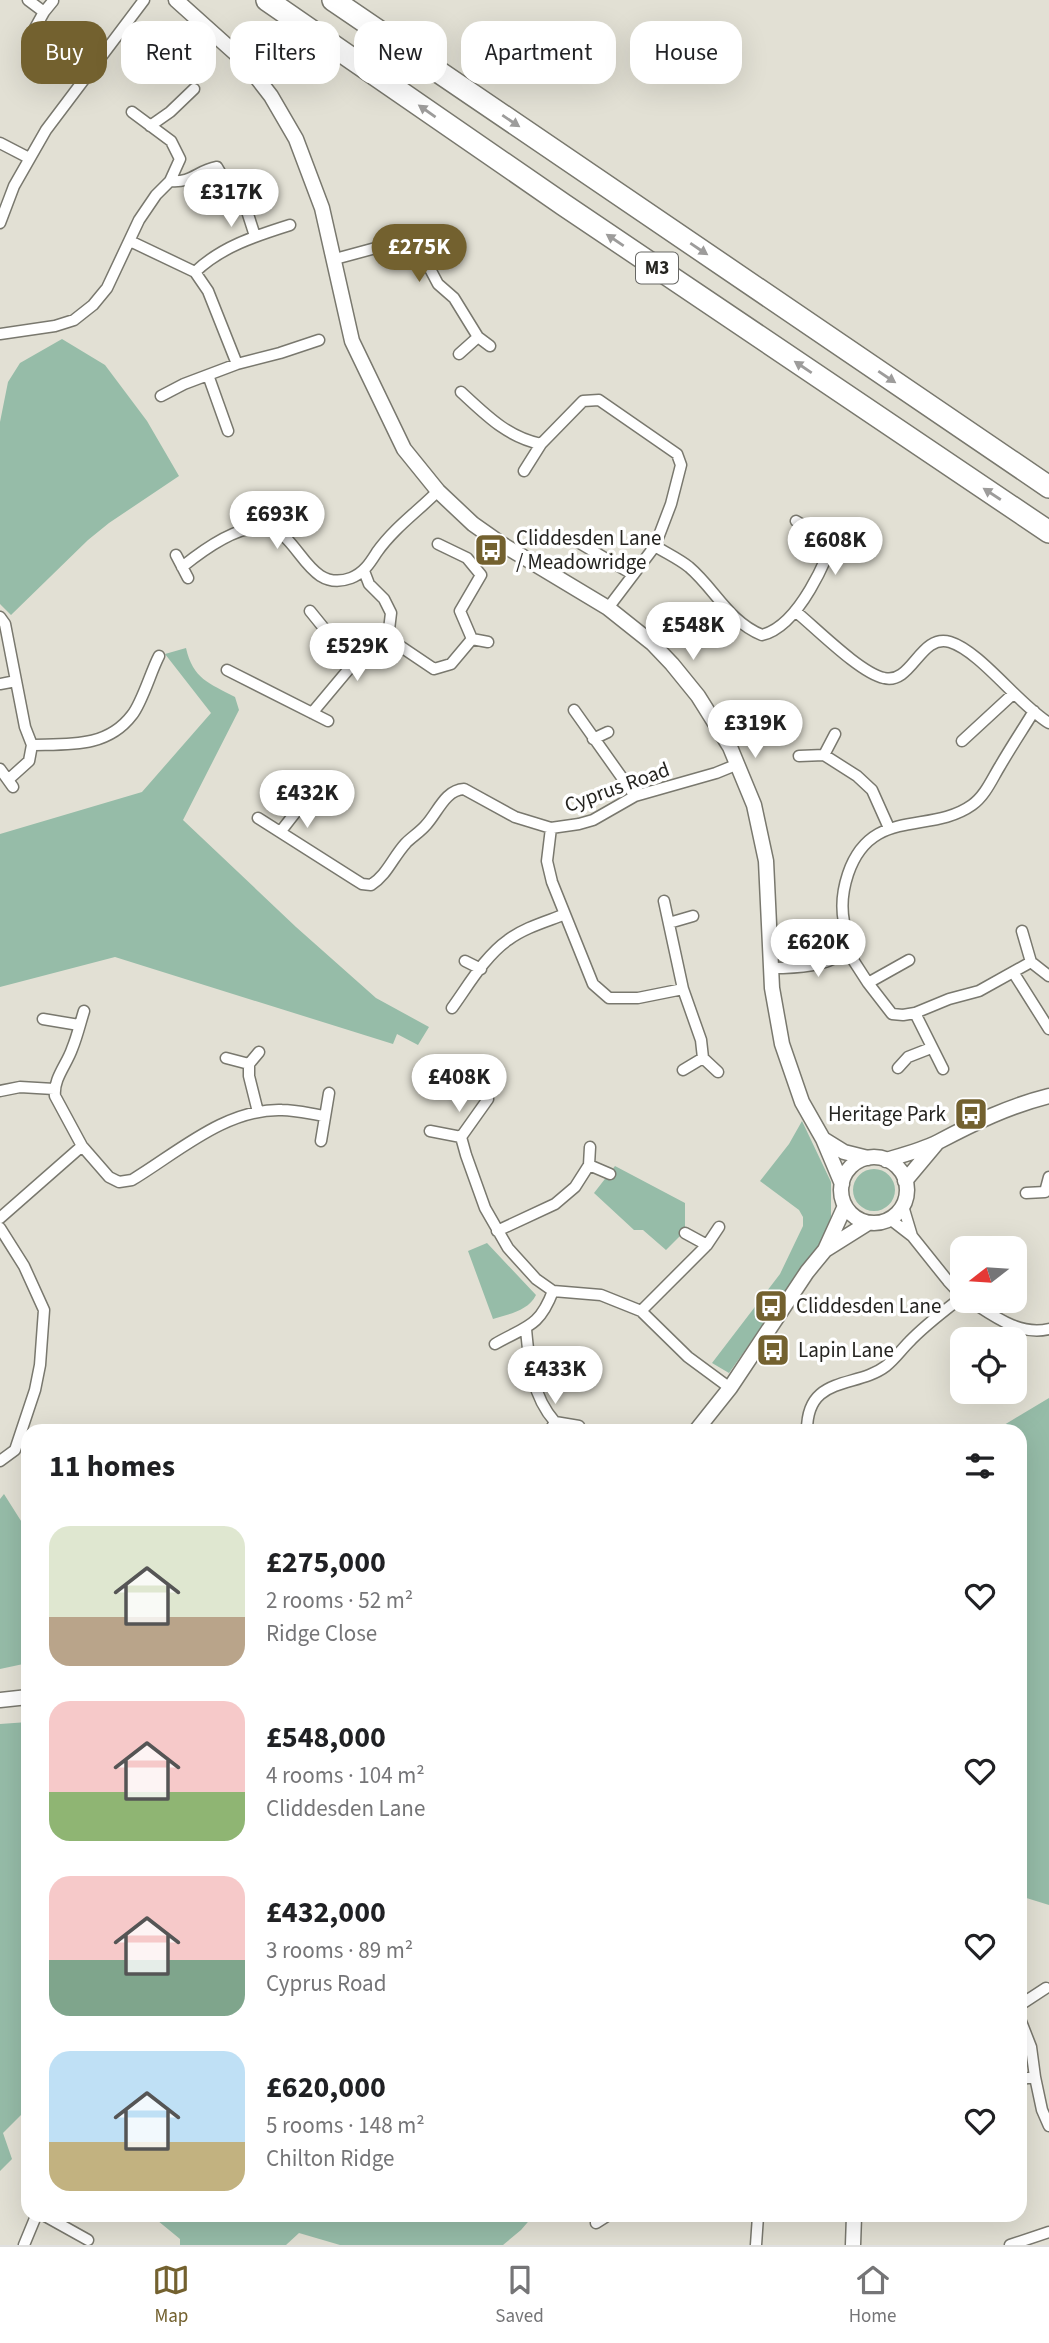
<!DOCTYPE html>
<html lang="en">
<head>
<meta charset="utf-8">
<style>
  :root { --surface:#fff; --page:#f2f2f2; --text:#202124; --muted:#757577; --line:#e0e0e0; --accent:#73612f }
  body { margin:0; font-family:"Source Sans 3",sans-serif; background:var(--page); color:var(--text); height:100vh; display:flex; flex-direction:column; font-size:26px; white-space:nowrap }
  * { box-sizing:border-box; margin:0 }
  p { font-size:23px; color:var(--muted) }
  .icon { flex:none; width:38px; height:38px; fill:none; stroke:currentColor; stroke-width:2; stroke-linecap:round; stroke-linejoin:round }
  .map { position:relative; flex:1; overflow:hidden }
  .details { position:absolute; left:21px; top:1424px; width:1006px; height:798px; display:flex; flex-direction:column; background:var(--surface); border-radius:21px; box-shadow:0 7px 28px #0002 }
  .details>* { flex:none }
  .top-card { position:absolute; left:21px; top:21px; width:1008px; height:63px; display:flex; gap:14px }
  .needle { width:46px; rotate:253deg }
  .controls { position:absolute; left:950px; top:1236px; display:grid; gap:14px }
  .controls a { display:grid; place-items:center; width:77px; height:77px; border-radius:14px; background:var(--surface); box-shadow:0 7px 28px #0002; font-size:35px }
  .price { position:absolute; translate:-50% -60px; padding:0 16px; border-radius:24px; background:#fff; color:#222; font-size:23px; line-height:46px; filter:drop-shadow(0 2px 4px #0008) }
  .price::after { content:''; position:absolute; left:50%; top:42px; width:21px; height:16px; margin-left:-10px; background:inherit; clip-path:polygon(0 0,100% 0,50% 100%) }
  .price.selected { background:var(--accent); color:#fff }
  ul { padding:0; list-style:none }
  li { display:flex; align-items:center; gap:21px; height:175px; padding:0 28px }
  li span { display:grid; place-items:center; flex:none; width:196px; height:140px; border-radius:21px; color:#555 }
  li>.icon { margin-inline-start:auto }
  span .icon { width:84px; height:84px; fill:#fffc; stroke-width:1 }
  li b { font-size:30px }
  h2 { display:flex; justify-content:space-between; align-items:center; height:84px; padding:0 28px; font-size:30px }
  .tag { padding:0 24px; border-radius:21px; background:var(--surface); box-shadow:0 7px 28px #0002; font-size:24px; line-height:63px }
  .tag.selected { background:var(--accent); color:#fff }
  .tabs { display:flex; justify-content:space-around; align-items:center; height:98px; border-top:2px solid var(--line); background:var(--surface); font-size:19px; color:var(--muted) }
  .tabs a { display:grid; justify-items:center; gap:4px }
  .tabs .selected { color:var(--accent) }
  .map>svg:first-child { display:block }
  .green { fill:#96bca8 }
  .lines { fill:none; stroke-linecap:round; stroke-linejoin:round }
  .minor-casing { stroke:#79786e; stroke-width:13 }
  .tertiary-casing { stroke:#79786e; stroke-width:17 }
  .motorway-casing { stroke:#79786e; stroke-width:24 }
  .minor { stroke:#fff; stroke-width:10 }
  .tertiary { stroke:#fff; stroke-width:14 }
  .motorway { stroke:#fff; stroke-width:21 }
  .oneway { fill:#9d9c9b }
  .labels { text-anchor:middle; dominant-baseline:central; stroke-width:7; stroke-linejoin:round; paint-order:stroke }
  .shield { fill:#fff; stroke:#666663; stroke-width:2 }
  .shield-label { font-size:19px; font-weight:bold; fill:#252420 }
  .poi-label { font-size:21px; fill:#252420; stroke:#fff; text-anchor:start }
  .street-label { font-size:21px; fill:#252420; stroke:#fff }
</style>
</head>
<body>
<div class="map">
<svg width="1049" height="2245" viewBox="0 0 1049 2245">
  <rect width="100%" height="100%" fill="#e2e0d4"/>
  <path class="green" d="M 62,339 L 105,365 L 147,421 L 179,476 L 109,523 L 88,540 L 11,615 L 0,604 L 0,422 L 8,382 L 20,363 Z
    M 186,648 C 193,679 209,683 235,697 L 239,710 L 183,820 L 296,927 L 376,998 L 429,1027 L 418,1045 L 397,1034 L 393,1044 L 115,957 L 0,987 L 0,834 L 142,792 L 211,713 L 165,654 Z
    M 802,1121 L 831,1182 L 831,1217 L 819,1246 L 729,1373 L 712,1363 L 780,1274 L 803,1226 L 803,1217 L 799,1210 L 760,1181 L 789,1144 Z
    M 615,1166 L 685,1203 L 685,1231 L 666,1250 L 643,1230 L 634,1230 L 594,1193 Z
    M853 1190a21 21 0 1 1 42 0a21 21 0 1 1-42 0Z
    M 487,1243 L 536,1295 C 528,1311 509,1314 493,1319 L 468,1251 Z
    M 1049,1398 L 1049,1905 L 1020,1896 L 1020,1432 L 989,1431 L 1004,1425 Z
    M 4,1494 L 28,1532 L 28,1663 L 0,1669 L 0,1499 Z
    M 28,1722 L 28,2108 L 3,2133 L 12,2159 L 0,2171 L 0,1724 Z
    M 152,2216 L 533,2216 L 521,2230 L 503,2245 L 340,2245 L 299,2233 L 286,2245 L 180,2245 L 180,2239 Z"/>
  <g class="lines">
    <defs>
      <path id="minor" d="M 28,0 L 44,12
        M 34,30 L 44,12 L 53,1
        M 150,126 L 170,112 L 194,89
        M 0,143 L 29,158
        M 170,181 C 193,183 196,171 217,167 L 224,179
        M 244,202 L 255,236
        M 0,223 L 14,186 L 46,130 L 144,0
        M 130,241 L 195,272 L 208,291 L 237,364
        M 335,259 L 394,243 L 407,243 L 419,248 L 438,284 L 454,298 L 478,337 L 490,346
        M 195,272 C 221,247 255,236 290,225
        M 0,334 L 55,326 L 74,320 L 93,305 L 107,288 L 139,220 L 156,195 L 170,181 L 180,159 L 171,141 L 132,112
        M 459,354 L 478,337
        M 208,375 L 228,431
        M 461,392 C 486,415 507,437 541,444 L 583,401 L 599,400 L 677,454 L 681,465 L 671,504 L 655,546 L 608,608
        M 161,396 L 184,384 L 237,364 L 280,353 L 319,340
        M 524,471 L 541,444
        M 796,521 L 833,543
        M 576,541 L 632,574
        M 655,546 C 666,553 679,559 689,567 C 715,589 729,622 762,635 C 799,626 828,559 838,525
        M 176,555 L 188,578
        M 182,567 C 203,550 246,518 274,530 C 301,541 310,593 351,578 C 364,573 370,563 377,552 C 394,528 417,512 438,491
        M 364,571 L 369,584 L 384,599 L 391,613 L 388,638 L 434,669 L 451,664 L 472,639 L 460,611 L 481,575 L 467,558 L 438,544
        M 310,611 L 353,664
        M 795,611 C 816,628 860,673 884,678 C 912,685 920,633 950,642 C 980,651 1019,705 1049,723
        M 0,617 L 5,624 L 25,727 L 32,745 L 29,761 L 9,779
        M 472,639 L 488,642
        M 227,670 L 328,721
        M 0,684 L 16,681
        M 574,710 L 635,796
        M 312,713 L 353,664 L 388,638
        M 593,739 L 608,732
        M 962,741 L 1013,694
        M 32,745 C 69,744 107,748 132,715 C 142,703 151,671 159,656
        M 824,755 L 835,734
        M 799,756 L 824,755 L 857,776 L 872,790 L 889,828
        M 0,769 L 13,787
        M 258,818 L 354,879 L 362,884 L 371,885 C 387,875 393,857 406,843 C 412,837 420,832 426,825 C 438,812 445,790 464,789 L 515,817 L 551,828 L 579,824 L 593,820 L 635,796 L 716,773 L 738,764
        M 551,828 L 547,861 L 552,882 L 593,984 L 609,998 L 638,998 L 683,989
        M 281,831 L 295,813
        M 664,901 L 683,989 L 701,1040 L 703,1058
        M 669,923 L 693,916
        M 1022,931 L 1031,962 L 1049,976
        M 846,949 C 848,939 845,931 844,922 C 841,907 843,889 848,874 C 871,806 930,835 972,805 C 985,796 992,779 1000,766 C 1011,747 1023,729 1034,711
        M 846,949 L 868,983 L 892,1014 L 903,1015 L 915,1013 L 949,999 L 979,991 L 1031,962
        M 465,961 L 481,969
        M 771,968 C 792,968 833,967 846,949
        M 1013,972 L 1049,1029
        M 868,983 L 909,960
        M 452,1008 C 468,986 485,956 508,940 C 524,928 545,922 563,915
        M 84,1011 C 80,1024 77,1037 72,1049 C 67,1064 53,1079 55,1096 L 82,1146 L 109,1177 L 119,1182 L 132,1180 C 177,1153 226,1108 282,1110 C 296,1110 311,1114 325,1116
        M 915,1013 L 943,1069
        M 43,1019 L 79,1025
        M 226,1058 L 249,1064
        M 898,1068 L 908,1057 L 931,1048
        M 683,1070 L 703,1058 L 718,1072
        M 0,1091 L 20,1087 L 54,1089
        M 258,1112 L 249,1076 L 249,1064 L 259,1052
        M 430,1131 L 461,1137 L 488,1099
        M 461,1137 L 466,1155 L 485,1208 L 508,1248 L 536,1279 L 553,1291 L 601,1295 L 641,1311 L 688,1357 L 730,1388
        M 321,1141 L 329,1093
        M 589,1165 L 610,1174
        M 1026,1193 L 1045,1192 L 1049,1177
        M 903,1206 L 912,1236
        M 0,1218 L 82,1146
        M 890,1219 L 912,1236 L 948,1281 L 962,1296
        M 0,1228 L 24,1266 L 44,1310 L 40,1365 L 35,1390 L 15,1450 L 0,1461
        M 497,1231 L 555,1204 L 575,1187 L 589,1165 L 590,1147
        M 685,1233 L 707,1245
        M 969,1300 C 994,1316 1019,1336 1049,1329
        M 641,1311 L 707,1245 L 719,1227
        M 526,1329 C 529,1363 532,1396 555,1422
        M 495,1344 C 526,1326 539,1328 553,1291
        M 549,1432 L 555,1422 L 579,1426
        M 807,1432 C 806,1374 856,1389 886,1366 C 895,1359 901,1350 909,1342 C 925,1325 944,1311 962,1297
        M 1020,2005 L 1046,1988
        M 1020,2019 L 1031,2047 L 1035,2077
        M 1020,2079 L 1035,2077 L 1042,2110 L 1049,2126
        M 45,2216 L 88,2240
        M 596,2223 L 607,2216
        M 24,2245 L 36,2216
        M 756,2245 L 758,2216
        M 1010,2245 L 1049,2232"/>
      <path id="tertiary" d="M 176,0 L 244,61 L 271,96 L 296,139 L 322,208 L 352,341 L 404,449 L 438,491 L 473,524 L 500,543 L 608,608 L 652,643 L 672,664 L 698,696 L 730,747 L 754,805 L 766,861 L 772,988 L 782,1044 L 802,1102 L 823,1139 L 842,1184
        M 823,1139 L 844,1152 L 868,1158
        M841 1190a33 33 0 1 1 66 0a33 33 0 1 1-66 0Z
        M 886,1160 C 903,1155 922,1150 938,1142 C 974,1123 1009,1106 1049,1096
        M 905,1181 L 936,1144
        M 825,1250 L 868,1223
        M 695,1432 L 730,1388 L 807,1272 L 825,1250 L 845,1206
        M 0,1700 L 28,1697
        M 853,2245 L 854,2216"/>
      <path id="motorway" d="M 267,0 L 564,205 L 1049,532
        M 333,0 L 1049,487"/>
    </defs>
    <use href="#minor" class="minor-casing"/>
    <use href="#tertiary" class="tertiary-casing"/>
    <use href="#motorway" class="motorway-casing"/>
    <use href="#minor" class="minor"/>
    <use href="#tertiary" class="tertiary"/>
    <use href="#motorway" class="motorway"/>
  </g>
  <defs><path id="oneway-solid" d="M-6-.8H1V-3.2L6.5 0L1 3.2V.8H-6Z" transform="scale(1.75)"/></defs>
  <g class="oneway">
    <use href="#oneway-solid" transform="translate(427 111) rotate(-145)"/>
    <use href="#oneway-solid" transform="translate(511 121) rotate(34)"/>
    <use href="#oneway-solid" transform="translate(615 240) rotate(-146)"/>
    <use href="#oneway-solid" transform="translate(699 249) rotate(34)"/>
    <use href="#oneway-solid" transform="translate(803 367) rotate(-146)"/>
    <use href="#oneway-solid" transform="translate(887 377) rotate(34)"/>
    <use href="#oneway-solid" transform="translate(992 494) rotate(-147)"/>
  </g>
  <defs>
    <symbol id="bus-square" viewBox="-11 -11 22 22"><rect x="-9" y="-9" width="18" height="18" rx="4" fill="#73612f" stroke="#fff"/><path d="M-5-6H5V4H4V6H2V4H-2V6H-4V4H-5ZM-3.5-4V0h7V-4ZM-3.5 1.2v1.5H-2V1.2ZM2 1.2v1.5H3.5V1.2Z" fill="#fff"/></symbol>
  </defs>
  <g fill-rule="evenodd">
    <use href="#bus-square" x="472" y="531" width="38" height="38"/>
    <use href="#bus-square" x="952" y="1095" width="38" height="38"/>
    <use href="#bus-square" x="752" y="1287" width="38" height="38"/>
    <use href="#bus-square" x="754" y="1331" width="38" height="38"/>
  </g>
  <g class="labels">
    <rect class="shield" x="636" y="252.5" width="42" height="31" rx="5"/>
    <g class="shield-label">
      <text x="657" y="268">M3</text>
    </g>
    <g class="poi-label">
      <text x="516" y="538">Cliddesden Lane<tspan x="516" dy="24">/ Meadowridge</tspan></text>
      <text x="946" y="1114" text-anchor="end">Heritage Park</text>
      <text x="796" y="1306">Cliddesden Lane</text>
      <text x="798" y="1350">Lapin Lane</text>
    </g>
    <g class="street-label">
      <text transform="translate(617 787) rotate(-20)">Cyprus Road</text>
    </g>
  </g>
</svg>
<div class="controls">
<a><svg class="needle" viewBox="-14 -14 28 28"><path d="M0-13l5 13h-10z" fill="#e53935"/><path d="M0 13l5-13h-10z" fill="#757577"/></svg></a>
<a><svg class="icon" aria-label="locate" viewBox="0 0 24 24"><circle cx="12" cy="12" r="6"/><path d="M12 2v4M12 18v4M2 12h4M18 12h4"/></svg></a>
</div>
<b class="price" style="left:231px;top:229px">£317K</b>
<b class="price selected" style="left:419px;top:284px">£275K</b>
<b class="price" style="left:277px;top:551px">£693K</b>
<b class="price" style="left:835px;top:577px">£608K</b>
<b class="price" style="left:693px;top:662px">£548K</b>
<b class="price" style="left:357px;top:683px">£529K</b>
<b class="price" style="left:755px;top:760px">£319K</b>
<b class="price" style="left:307px;top:830px">£432K</b>
<b class="price" style="left:818px;top:979px">£620K</b>
<b class="price" style="left:459px;top:1114px">£408K</b>
<b class="price" style="left:555px;top:1406px">£433K</b>
<div class="top-card">
<a class="tag selected">Buy</a>
<a class="tag">Rent</a>
<a class="tag">Filters</a>
<a class="tag">New</a>
<a class="tag">Apartment</a>
<a class="tag">House</a>
</div>
<section class="details">
<h2>11 homes<svg class="icon" aria-label="filters" viewBox="0 0 24 24"><path d="M4 7h16M4 17h16"/><circle cx="9" cy="7" r="2"/><circle cx="15" cy="17" r="2"/></svg></h2>
<ul>
<li><span style="background:linear-gradient(#dfe7d0 65%,#b9a48a 0)"><svg class="icon" aria-label="home" viewBox="0 0 24 24"><path d="M3 11l9-7 9 7M6 9v11h12V9"/></svg></span><div><b>£275,000</b><p>2 rooms · 52 m²</p><p>Ridge Close</p></div><svg class="icon" aria-label="heart" viewBox="0 0 24 24"><path d="M12 20l-8-8c-3-5 5-10 8-4 3-6 11-1 8 4z"/></svg></li>
<li><span style="background:linear-gradient(#f6c9c9 65%,#8fb573 0)"><svg class="icon" aria-label="home" viewBox="0 0 24 24"><path d="M3 11l9-7 9 7M6 9v11h12V9"/></svg></span><div><b>£548,000</b><p>4 rooms · 104 m²</p><p>Cliddesden Lane</p></div><svg class="icon" aria-label="heart" viewBox="0 0 24 24"><path d="M12 20l-8-8c-3-5 5-10 8-4 3-6 11-1 8 4z"/></svg></li>
<li><span style="background:linear-gradient(#f6c9c9 60%,#7fa58c 0)"><svg class="icon" aria-label="home" viewBox="0 0 24 24"><path d="M3 11l9-7 9 7M6 9v11h12V9"/></svg></span><div><b>£432,000</b><p>3 rooms · 89 m²</p><p>Cyprus Road</p></div><svg class="icon" aria-label="heart" viewBox="0 0 24 24"><path d="M12 20l-8-8c-3-5 5-10 8-4 3-6 11-1 8 4z"/></svg></li>
<li><span style="background:linear-gradient(#bfe0f5 65%,#c2b280 0)"><svg class="icon" aria-label="home" viewBox="0 0 24 24"><path d="M3 11l9-7 9 7M6 9v11h12V9"/></svg></span><div><b>£620,000</b><p>5 rooms · 148 m²</p><p>Chilton Ridge</p></div><svg class="icon" aria-label="heart" viewBox="0 0 24 24"><path d="M12 20l-8-8c-3-5 5-10 8-4 3-6 11-1 8 4z"/></svg></li>
</ul>
</section>
</div>
<nav class="tabs">
<a class="selected"><svg class="icon" aria-label="map" viewBox="0 0 24 24"><path d="M3 6l6-2 6 2 6-2v14l-6 2-6-2-6 2zM9 4v14M15 6v14"/></svg>Map</a>
<a><svg class="icon" aria-label="saved" viewBox="0 0 24 24"><path d="M7 4h10v16l-5-4-5 4z"/></svg>Saved</a>
<a><svg class="icon" aria-label="home" viewBox="0 0 24 24"><path d="M3 11l9-7 9 7M6 9v11h12V9"/></svg>Home</a>
</nav>
</body>
</html>
